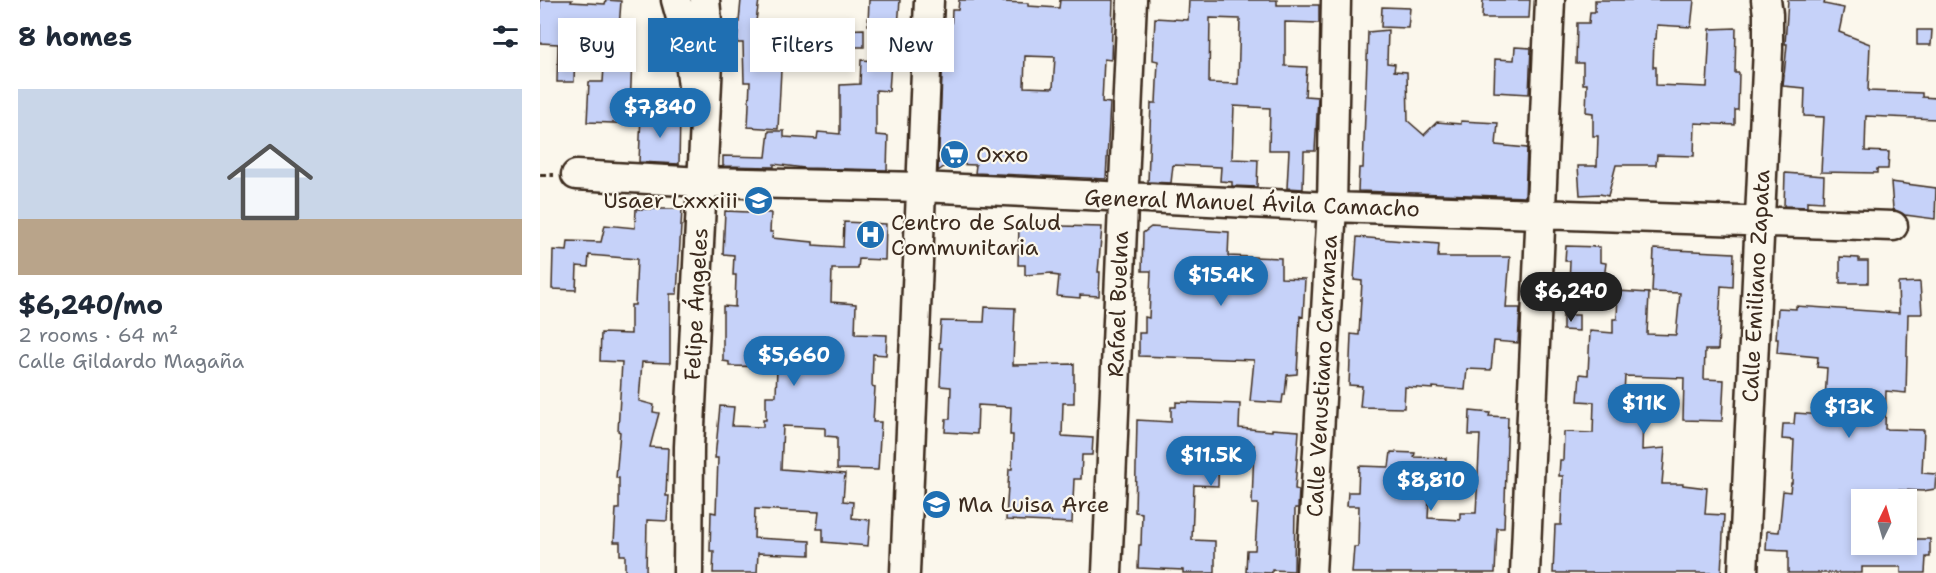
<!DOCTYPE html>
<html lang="en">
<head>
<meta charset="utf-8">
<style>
  :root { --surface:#fff; --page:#f2f2f3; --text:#1f2937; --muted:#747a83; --line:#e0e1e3; --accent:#1f6fb2 }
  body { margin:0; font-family:"Shantell Sans",sans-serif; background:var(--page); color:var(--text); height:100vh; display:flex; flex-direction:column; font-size:22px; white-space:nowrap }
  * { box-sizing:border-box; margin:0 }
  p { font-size:20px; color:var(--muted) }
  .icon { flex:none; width:33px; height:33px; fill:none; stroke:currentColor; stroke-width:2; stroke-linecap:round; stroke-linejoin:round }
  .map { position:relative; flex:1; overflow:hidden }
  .details { display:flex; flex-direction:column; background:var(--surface); width:540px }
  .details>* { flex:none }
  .top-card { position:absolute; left:18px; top:18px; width:570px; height:54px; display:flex; gap:12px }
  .needle { width:39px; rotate:5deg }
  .buttons { position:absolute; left:1311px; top:489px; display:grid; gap:12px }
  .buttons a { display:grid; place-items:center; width:66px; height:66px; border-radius:0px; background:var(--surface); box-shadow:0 3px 9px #0003; font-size:30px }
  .price { position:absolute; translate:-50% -51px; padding:0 14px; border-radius:21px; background:var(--accent); color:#fff; font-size:20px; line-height:39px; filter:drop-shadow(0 2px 3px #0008) }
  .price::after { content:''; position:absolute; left:50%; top:36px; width:18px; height:14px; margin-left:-9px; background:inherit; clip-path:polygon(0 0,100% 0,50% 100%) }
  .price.selected { background:#222; color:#fff }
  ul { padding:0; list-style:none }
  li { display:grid; align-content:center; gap:12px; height:318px; padding:0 18px }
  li+li { border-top:2px solid var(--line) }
  li span { display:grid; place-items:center; height:186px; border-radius:0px; color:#555 }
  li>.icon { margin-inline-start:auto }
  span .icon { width:108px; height:108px; fill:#fffc; stroke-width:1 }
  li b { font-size:26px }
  h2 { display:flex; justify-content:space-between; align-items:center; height:72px; padding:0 18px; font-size:26px }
  .tag { padding:0 21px; border-radius:0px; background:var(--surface); box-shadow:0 3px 9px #0003; font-size:21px; line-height:54px }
  .tag.selected { background:var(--accent); color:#fff }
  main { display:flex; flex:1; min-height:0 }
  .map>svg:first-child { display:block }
  .building { fill:#c6d2f9; stroke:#3b2a1e; stroke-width:1.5; fill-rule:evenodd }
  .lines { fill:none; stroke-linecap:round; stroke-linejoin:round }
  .minor-casing { stroke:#3b2a1e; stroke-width:33 }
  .path { stroke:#3b2a1e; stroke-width:4; stroke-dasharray:6 4.5; stroke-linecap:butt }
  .minor { stroke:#fbf7ec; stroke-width:28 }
  .labels { text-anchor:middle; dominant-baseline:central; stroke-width:4.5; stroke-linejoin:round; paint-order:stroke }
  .poi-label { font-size:22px; fill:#3b2a1e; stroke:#fbf7ec; text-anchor:start }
  .street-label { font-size:22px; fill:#3b2a1e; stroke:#fbf7ec }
</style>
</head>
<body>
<main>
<section class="details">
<h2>8 homes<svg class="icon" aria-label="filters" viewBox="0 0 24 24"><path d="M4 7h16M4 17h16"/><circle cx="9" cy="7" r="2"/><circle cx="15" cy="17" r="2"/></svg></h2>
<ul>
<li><span style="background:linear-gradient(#c9d6e8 70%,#b9a48a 0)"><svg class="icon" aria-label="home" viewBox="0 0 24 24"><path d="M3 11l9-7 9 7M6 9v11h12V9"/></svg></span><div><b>$6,240/mo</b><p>2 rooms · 64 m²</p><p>Calle Gildardo Magaña</p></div></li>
</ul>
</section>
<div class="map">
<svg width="1396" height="573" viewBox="0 0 1396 573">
  <rect width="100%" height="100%" fill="#fbf7ec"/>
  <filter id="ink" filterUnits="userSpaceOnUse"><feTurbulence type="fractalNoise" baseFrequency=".0167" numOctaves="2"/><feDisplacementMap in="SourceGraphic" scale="12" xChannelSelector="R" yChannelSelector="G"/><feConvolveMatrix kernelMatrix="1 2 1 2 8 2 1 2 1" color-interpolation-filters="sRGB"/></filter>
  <g filter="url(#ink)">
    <path class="building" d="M 0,0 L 32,0 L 31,2 L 65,4 L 66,0 L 81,1 L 79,29 L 93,30 L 90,110 L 99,110 L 99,124 L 47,122 L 49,82 L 63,82 L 65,51 L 35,49 L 34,82 L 17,82 L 18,44 L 0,43 Z
      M 201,0 L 219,0 L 216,21 L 231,23 L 228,61 L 239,62 L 238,70 L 241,70 L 238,129 L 208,127 L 210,82 L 204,82 L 203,43 L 197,43 Z
      M 329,0 L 360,0 L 358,27 L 328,25 Z
      M 419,0 L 463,0 L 463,2 L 488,3 L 488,6 L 519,8 L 520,0 L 573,0 L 571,60 L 564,59 L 562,102 L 570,103 L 566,179 L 435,173 L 436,165 L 408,164 L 398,171 L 403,52 L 410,53 L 412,10 L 418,10 ZM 485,56 L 515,57 L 513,88 L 484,87 Z
      M 649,0 L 737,0 L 737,5 L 779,5 L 779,23 L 745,22 L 745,66 L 767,67 L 765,96 L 778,97 L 775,151 L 764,151 L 763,189 L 747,188 L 749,150 L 729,150 L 730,108 L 694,106 L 692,159 L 718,160 L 717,187 L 692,186 L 692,182 L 680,181 L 681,167 L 633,165 L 631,183 L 608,182 L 611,103 L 616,103 L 618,61 L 613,60 L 615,18 L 648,20 ZM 670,18 L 700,19 L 698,84 L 669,83 Z
      M 943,0 L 990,0 L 989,18 L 942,18 Z
      M 1055,0 L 1154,0 L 1151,27 L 1117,25 L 1116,39 L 1114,39 L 1113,67 L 1116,67 L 1116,85 L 1167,87 L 1170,29 L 1196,28 L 1195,73 L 1199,73 L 1198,110 L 1195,110 L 1195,125 L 1155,123 L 1154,156 L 1117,155 L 1116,165 L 1076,165 L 1068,196 L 1060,194 L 1040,195 L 1038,166 L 1057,166 L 1058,136 L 1053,136 L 1053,113 L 1046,112 L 1047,84 L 1043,84 L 1043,63 L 1036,63 L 1037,23 L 1049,23 L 1050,12 L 1055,12 Z
      M 1248,0 L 1285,0 L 1284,4 L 1304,8 L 1299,32 L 1330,44 L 1328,91 L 1382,93 L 1382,97 L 1396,98 L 1396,119 L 1326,116 L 1325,151 L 1349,152 L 1348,169 L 1337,169 L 1337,173 L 1281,172 L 1284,117 L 1264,116 L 1265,88 L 1243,86 L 1247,44 L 1245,44 Z
      M 842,7 L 870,8 L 868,28 L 841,27 Z
      M 324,29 L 324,47 L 298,47 L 298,30 Z
      M 848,30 L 847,63 L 855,64 L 854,71 L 867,72 L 868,121 L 884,135 L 897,122 L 921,124 L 921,121 L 958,123 L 956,145 L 987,148 L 985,197 L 818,191 L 819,168 L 823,168 L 828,32 Z
      M 1377,30 L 1392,30 L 1391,45 L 1377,45 Z
      M 975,47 L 991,48 L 989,94 L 954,92 L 955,59 L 974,60 Z
      M 321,60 L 351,62 L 349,91 L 336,90 L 336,135 L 348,136 L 347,170 L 264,168 L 234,164 L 234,167 L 183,166 L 183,156 L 226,157 L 229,131 L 244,131 L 244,137 L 277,139 L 278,132 L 300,134 L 300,85 L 320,84 Z
      M 101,114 L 140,115 L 139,164 L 99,162 Z
      M 1245,173 L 1284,176 L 1283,202 L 1267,201 L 1267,207 L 1244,206 Z
      M 1351,182 L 1396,188 L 1395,219 L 1365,215 L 1353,209 Z
      M 96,209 L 142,209 L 137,294 L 130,294 L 130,363 L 102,362 L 99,401 L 114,405 L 113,412 L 119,413 L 110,447 L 128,448 L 126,496 L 129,496 L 127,521 L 107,520 L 106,573 L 85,573 L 85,555 L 80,555 L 80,542 L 74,542 L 76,509 L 79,509 L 79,478 L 76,478 L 80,432 L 78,431 L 82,362 L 60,361 L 61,333 L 91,334 L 91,305 L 95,305 L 97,259 L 49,255 L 48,267 L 37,266 L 36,290 L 12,289 L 13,250 L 27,251 L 28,241 L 61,242 L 65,225 L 95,228 Z
      M 185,211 L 231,213 L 230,232 L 233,232 L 232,238 L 273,242 L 273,245 L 303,247 L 304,222 L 346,224 L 345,260 L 319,259 L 318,269 L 292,269 L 291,302 L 316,304 L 315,334 L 347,335 L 346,355 L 333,354 L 332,386 L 335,387 L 333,422 L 341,422 L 338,470 L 297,469 L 297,437 L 285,436 L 285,428 L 243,426 L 241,469 L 305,474 L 303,501 L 313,502 L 312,518 L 330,520 L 328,546 L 283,542 L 283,529 L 277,529 L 279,512 L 215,509 L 214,538 L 270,541 L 270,555 L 218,553 L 217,573 L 173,573 L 174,551 L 170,551 L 171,512 L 176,513 L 178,458 L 175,458 L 180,406 L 194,407 L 192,426 L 223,427 L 223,420 L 226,420 L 226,396 L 236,396 L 237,367 L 189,366 L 189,362 L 183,361 L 183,306 L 195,307 L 196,275 L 193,275 L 194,255 L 183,254 Z
      M 479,225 L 562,227 L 558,272 L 560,272 L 559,296 L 540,295 L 540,298 L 517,296 L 519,276 L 512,275 L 512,273 L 485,275 L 485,265 L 478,265 Z
      M 611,227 L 689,232 L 688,256 L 741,258 L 741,278 L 765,279 L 763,317 L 760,316 L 757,374 L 747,375 L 745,395 L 743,395 L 742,403 L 710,401 L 714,360 L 599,356 L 599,333 L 605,333 L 605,317 L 609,318 L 611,271 L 602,271 L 603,233 Z
      M 817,237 L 899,244 L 898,257 L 970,257 L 966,308 L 980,308 L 978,343 L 954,341 L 951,370 L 927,369 L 925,390 L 893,387 L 893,389 L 865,387 L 864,408 L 820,407 L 822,386 L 809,385 L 811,334 L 819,335 L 822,281 L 814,280 Z
      M 1026,246 L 1060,247 L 1060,262 L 1066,263 L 1063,286 L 1029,284 L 1030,261 L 1025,261 Z
      M 1114,249 L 1194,253 L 1193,287 L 1181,286 L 1178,350 L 1165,350 L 1164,379 L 1184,380 L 1182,421 L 1143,420 L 1144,378 L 1085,376 L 1083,409 L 1097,410 L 1097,412 L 1102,412 L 1101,418 L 1103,418 L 1102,450 L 1125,448 L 1122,484 L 1143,484 L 1143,485 L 1167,488 L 1165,514 L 1184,515 L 1181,573 L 1013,573 L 1015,525 L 1021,525 L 1023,476 L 1019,476 L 1020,460 L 1023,460 L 1024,432 L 1053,433 L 1054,402 L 1038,401 L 1040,374 L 1048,375 L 1050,331 L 1073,333 L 1073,319 L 1077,319 L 1078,291 L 1109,293 L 1107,334 L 1136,335 L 1140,293 L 1112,292 Z
      M 1300,257 L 1319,258 L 1319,261 L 1328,261 L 1328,283 L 1300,283 Z
      M 1380,282 L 1382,314 L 1368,314 L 1366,393 L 1346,391 L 1345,429 L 1384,430 L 1382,473 L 1396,474 L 1395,489 L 1383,491 L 1359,490 L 1359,500 L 1322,500 L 1322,544 L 1327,544 L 1327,547 L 1332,547 L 1331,550 L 1361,551 L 1361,544 L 1366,544 L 1366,542 L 1375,543 L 1376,539 L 1390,539 L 1390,557 L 1386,557 L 1385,573 L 1361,573 L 1361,567 L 1322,567 L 1322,573 L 1248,573 L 1248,551 L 1226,550 L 1227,531 L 1239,532 L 1243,491 L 1250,492 L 1251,483 L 1252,483 L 1254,440 L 1242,439 L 1243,424 L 1254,424 L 1255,413 L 1284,415 L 1287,368 L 1277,367 L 1278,357 L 1237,353 L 1238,339 L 1236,339 L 1238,308 L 1256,309 L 1256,306 L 1359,313 L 1358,283 Z
      M 445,307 L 475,308 L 473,365 L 534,364 L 534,403 L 523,403 L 522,436 L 553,438 L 552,455 L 542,455 L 541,479 L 534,479 L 532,523 L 466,520 L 469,469 L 472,469 L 473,435 L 470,435 L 471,407 L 438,405 L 437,434 L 405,432 L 406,419 L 410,419 L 411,387 L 400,386 L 402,348 L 399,348 L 401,321 L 444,322 Z
      M 1023,315 L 1039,315 L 1039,331 L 1023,330 Z
      M 636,402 L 700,404 L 699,428 L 732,431 L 732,429 L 759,431 L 755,489 L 759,490 L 758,508 L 755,508 L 754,571 L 732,570 L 732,573 L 706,572 L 707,550 L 715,550 L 718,504 L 712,504 L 714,445 L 679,443 L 678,486 L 654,485 L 652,540 L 675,541 L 675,573 L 643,573 L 643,570 L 598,568 L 599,545 L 601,545 L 602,513 L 595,512 L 597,420 L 631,422 L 631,407 L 636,407 Z
      M 930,411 L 950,413 L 949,416 L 968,417 L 964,528 L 957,528 L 955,573 L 812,573 L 814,547 L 818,547 L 819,506 L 807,506 L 808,492 L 818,492 L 819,466 L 849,467 L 851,452 L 875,453 L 874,457 L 906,458 L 905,480 L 890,479 L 888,518 L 920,520 L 920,513 L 936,513 L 940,435 L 929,435 Z"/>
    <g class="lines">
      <defs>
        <path id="minor" d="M 136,0 L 147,39 L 153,86
          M 36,175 L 162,182 L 381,187 L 792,207 L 1353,226
          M 148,573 L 149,447 L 169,42 L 165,0
          M 365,573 L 389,0
          M 567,573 L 592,0
          M 771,573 L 792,207 L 796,0
          M 985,573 L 1010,0
          M 1203,573 L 1228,49 L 1228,14 L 1226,0"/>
      </defs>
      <use href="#minor" class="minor-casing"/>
      <path class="path" d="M 0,175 L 14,175"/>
      <use href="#minor" class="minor"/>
    </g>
  </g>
  <defs>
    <symbol id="supermarket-disc" viewBox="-11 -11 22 22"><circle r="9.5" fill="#1f6fb2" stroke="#fbf7ec"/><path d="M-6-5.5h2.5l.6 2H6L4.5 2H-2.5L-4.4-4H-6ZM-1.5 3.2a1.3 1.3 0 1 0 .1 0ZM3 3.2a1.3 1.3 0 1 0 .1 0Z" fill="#fff"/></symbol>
    <symbol id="school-disc" viewBox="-11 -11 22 22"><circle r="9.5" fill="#1f6fb2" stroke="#fbf7ec"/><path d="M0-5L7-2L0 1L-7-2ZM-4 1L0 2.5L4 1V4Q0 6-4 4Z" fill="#fff"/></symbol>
    <symbol id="hospital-disc" viewBox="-11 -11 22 22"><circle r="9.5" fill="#1f6fb2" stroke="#fbf7ec"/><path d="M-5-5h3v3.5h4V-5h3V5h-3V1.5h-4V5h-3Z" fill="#fff"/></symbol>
  </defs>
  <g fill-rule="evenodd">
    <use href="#supermarket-disc" x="398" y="138" width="33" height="33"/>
    <use href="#school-disc" x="202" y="184" width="33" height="33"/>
    <use href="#hospital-disc" x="314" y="218" width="33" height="33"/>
    <use href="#school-disc" x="380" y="488" width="33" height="33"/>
  </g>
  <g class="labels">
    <g class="poi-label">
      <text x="436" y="154">Oxxo</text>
      <text x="198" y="200" text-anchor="end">Usaer Lxxxiii</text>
      <text x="351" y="222">Centro de Salud<tspan x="351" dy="25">Communitaria</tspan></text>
      <text x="418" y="504">Ma Luisa Arce</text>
    </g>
    <g class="street-label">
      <text transform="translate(712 203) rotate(2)">General Manuel Ávila Camacho</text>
      <text transform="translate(1216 286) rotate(-87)">Calle Emiliano Zapata</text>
      <text transform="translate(156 304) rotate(-87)">Felipe Ángeles</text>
      <text transform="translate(578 304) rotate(-88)">Rafael Buelna</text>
      <text transform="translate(782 376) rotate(-87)">Calle Venustiano Carranza</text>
    </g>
  </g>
</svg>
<div class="buttons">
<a><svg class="needle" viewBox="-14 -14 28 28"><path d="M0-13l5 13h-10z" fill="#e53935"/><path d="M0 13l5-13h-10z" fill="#747a83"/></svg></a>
</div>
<b class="price" style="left:120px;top:139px">$7,840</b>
<b class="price" style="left:681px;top:307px">$15.4K</b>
<b class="price selected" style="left:1031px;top:323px">$6,240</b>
<b class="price" style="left:254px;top:387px">$5,660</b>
<b class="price" style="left:1104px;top:435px">$11K</b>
<b class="price" style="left:1309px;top:439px">$13K</b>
<b class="price" style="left:671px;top:487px">$11.5K</b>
<b class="price" style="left:891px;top:512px">$8,810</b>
<div class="top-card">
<a class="tag">Buy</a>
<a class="tag selected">Rent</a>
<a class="tag">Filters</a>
<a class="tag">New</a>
</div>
</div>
</main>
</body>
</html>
